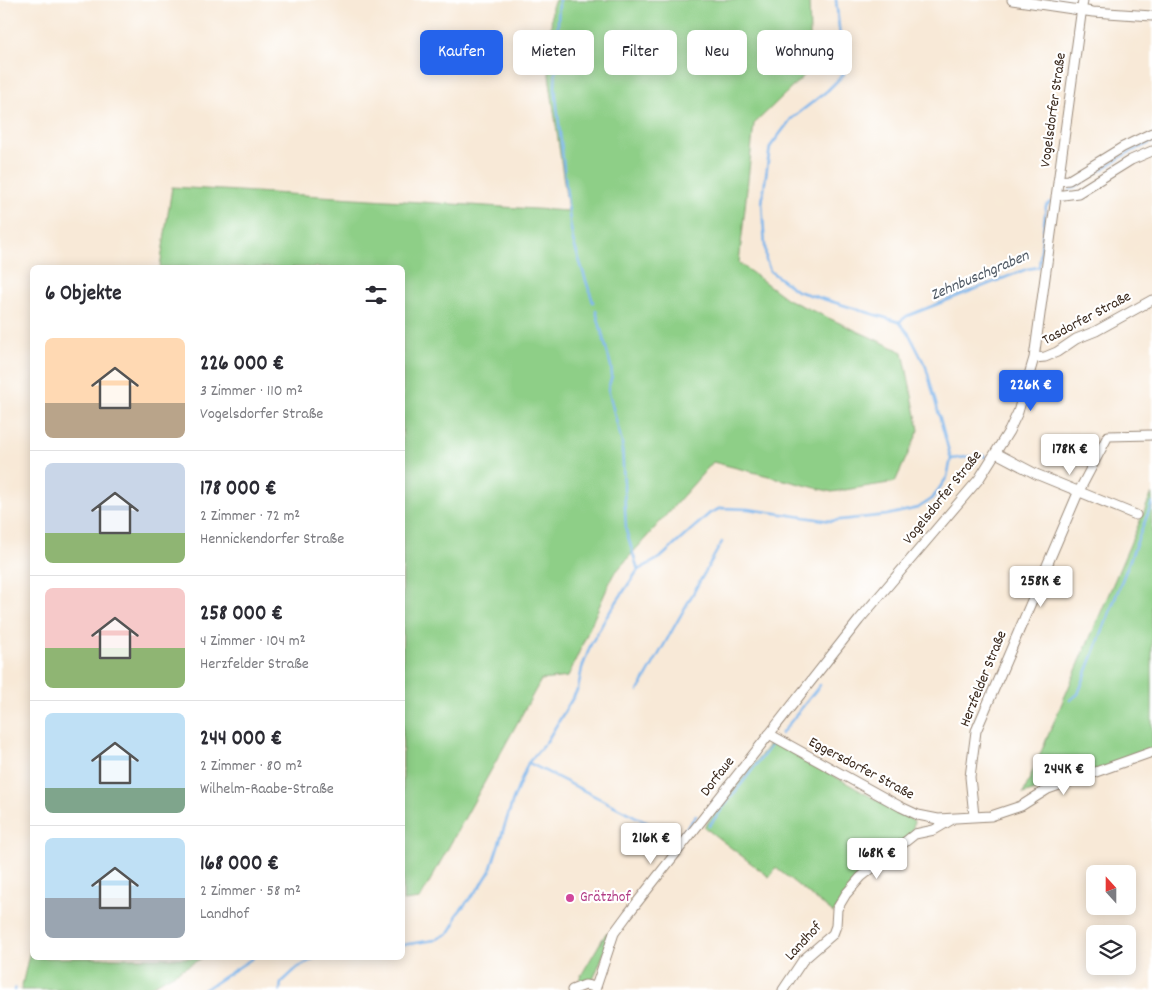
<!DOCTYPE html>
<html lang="de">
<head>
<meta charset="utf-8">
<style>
  :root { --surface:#fff; --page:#f7f7f7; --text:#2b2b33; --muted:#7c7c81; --line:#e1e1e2; --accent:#2563eb }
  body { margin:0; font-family:Dekko,sans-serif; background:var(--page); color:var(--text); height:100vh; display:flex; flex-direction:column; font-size:19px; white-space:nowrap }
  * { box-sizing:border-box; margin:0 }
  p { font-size:16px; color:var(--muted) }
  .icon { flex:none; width:28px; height:28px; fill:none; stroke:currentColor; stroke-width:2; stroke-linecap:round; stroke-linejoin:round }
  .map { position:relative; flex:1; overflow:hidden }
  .sheet { position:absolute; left:30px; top:265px; width:375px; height:695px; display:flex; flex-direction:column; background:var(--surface); border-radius:8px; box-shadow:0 2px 12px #0003 }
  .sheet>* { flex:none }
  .top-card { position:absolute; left:420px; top:30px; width:475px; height:45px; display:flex; gap:10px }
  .needle { width:32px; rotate:339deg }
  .controls { position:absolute; left:1086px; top:865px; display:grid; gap:10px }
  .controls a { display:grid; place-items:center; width:50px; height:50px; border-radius:8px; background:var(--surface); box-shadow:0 2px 12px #0003; font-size:25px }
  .price { position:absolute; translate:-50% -42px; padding:0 11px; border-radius:5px; background:#fff; color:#222; font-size:16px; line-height:32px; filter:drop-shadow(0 1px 2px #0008) }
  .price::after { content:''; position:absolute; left:50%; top:30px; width:15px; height:11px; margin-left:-8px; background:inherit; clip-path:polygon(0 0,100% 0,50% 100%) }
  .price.current { background:var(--accent); color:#fff }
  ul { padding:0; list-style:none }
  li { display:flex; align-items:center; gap:15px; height:125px; padding:0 15px }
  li+li { border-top:1px solid var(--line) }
  li span { display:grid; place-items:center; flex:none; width:140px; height:100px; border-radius:8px; color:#555 }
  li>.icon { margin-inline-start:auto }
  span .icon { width:60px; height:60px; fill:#fffc; stroke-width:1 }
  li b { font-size:21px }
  h2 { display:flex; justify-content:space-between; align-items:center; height:60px; padding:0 15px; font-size:21px }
  .chip { padding:0 18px; border-radius:8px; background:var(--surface); box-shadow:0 2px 12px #0003; font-size:18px; line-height:45px }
  .chip.current { background:var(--accent); color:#fff }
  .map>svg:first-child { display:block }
  .green { fill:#8ecf87; stroke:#647c52 }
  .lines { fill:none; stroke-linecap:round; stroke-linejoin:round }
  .stream { stroke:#7bb5ec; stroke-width:2.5 }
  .minor-casing { stroke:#9a8a7a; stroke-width:11 }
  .minor { stroke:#fff; stroke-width:9 }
  .hotel-dot { fill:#d1479c; stroke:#fff; stroke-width:2 }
  .labels { text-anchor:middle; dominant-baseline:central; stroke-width:4.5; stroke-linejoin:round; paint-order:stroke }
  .street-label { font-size:15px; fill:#3b2a1e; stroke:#fff }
  .hotel-label { font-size:15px; fill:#b23c85; stroke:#fff; text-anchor:start }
  .water-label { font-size:16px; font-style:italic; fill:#515b66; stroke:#fff }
</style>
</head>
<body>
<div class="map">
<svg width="1152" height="990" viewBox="0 0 1152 990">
  <rect width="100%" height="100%" fill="#fff"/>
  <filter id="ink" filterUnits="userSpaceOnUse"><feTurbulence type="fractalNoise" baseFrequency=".02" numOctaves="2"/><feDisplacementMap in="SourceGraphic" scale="10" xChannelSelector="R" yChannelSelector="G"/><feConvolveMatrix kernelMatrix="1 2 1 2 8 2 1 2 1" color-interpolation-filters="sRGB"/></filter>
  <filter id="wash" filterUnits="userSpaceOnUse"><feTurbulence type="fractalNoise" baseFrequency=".0096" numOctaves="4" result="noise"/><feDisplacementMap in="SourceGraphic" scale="20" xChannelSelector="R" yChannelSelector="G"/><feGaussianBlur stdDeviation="1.12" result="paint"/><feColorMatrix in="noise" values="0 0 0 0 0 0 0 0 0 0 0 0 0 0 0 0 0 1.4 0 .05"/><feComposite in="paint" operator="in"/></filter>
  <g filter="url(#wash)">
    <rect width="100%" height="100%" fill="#f8e9d7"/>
    <path class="green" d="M 555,0 L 809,0 L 811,69 L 754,124 L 739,263 L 787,299 L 903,352 L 919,430 L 895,482 L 832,492 L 713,462 L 613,575 L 568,677 L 541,680 L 420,899 L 403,901 L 402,268 L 160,267 L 172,187 L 568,211 L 549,75 L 552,7 Z
      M 1152,493 L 1152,752 L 1023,794 Z
      M 772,741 L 914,821 L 912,834 L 866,871 L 833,913 L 776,868 L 769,877 L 704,827 Z
      M 606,933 L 611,936 L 592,982 L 579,979 Z
      M 32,941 L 32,958 L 202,958 L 150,987 L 150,990 L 21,990 Z"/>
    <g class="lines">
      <path class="stream" d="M 559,0 L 555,88 L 570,222 L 573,241 L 593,302
        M 1070,190 L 1128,153 L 1152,142
        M 596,311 L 611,366 L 612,376 L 608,389 L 622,443 L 626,530 L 638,570
        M 899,322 L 907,316 L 1027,269 L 1039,267 L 1046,206 L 1050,202
        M 951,459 L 983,455 L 985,457
        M 638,691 L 722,542
        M 1070,700 L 1078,694 L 1152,503
        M 781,734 L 820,685
        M 529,763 L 678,838 L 696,816
        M 709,826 L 773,743
        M 402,945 L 435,940 L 449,933 L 454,925 L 457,914 L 482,884 L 490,871 L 513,800 L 528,763 L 547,741 L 578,689 L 582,668 L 591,644 L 607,616 L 638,570 L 660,558 L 710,513 L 721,508 L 748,509 L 831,521 L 887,515 L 918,508 L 932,499 L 947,477 L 951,459 L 926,367 L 909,334 L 899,322 L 797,291 L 770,271 L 766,260 L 762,203 L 770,147 L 791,119 L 827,91 L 844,74 L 836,0
        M 14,990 L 15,988
        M 204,990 L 253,958
        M 280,990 L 281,983 L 297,968 L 315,958"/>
    </g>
  </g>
  <g filter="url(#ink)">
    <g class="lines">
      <defs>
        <path id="minor" d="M 1012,0 L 1093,12 L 1152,16
          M 1058,181 L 1069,180 L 1123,147 L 1152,133
          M 1056,196 L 1078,193 L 1131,160 L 1152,151
          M 1034,358 L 1045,357 L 1057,352 L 1076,339 L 1096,331 L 1152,300
          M 996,453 L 1036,474 L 1136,515
          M 769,734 L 901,807 L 918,815 L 938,819 L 991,816 L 1021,806 L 1048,789 L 1152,752
          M 974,816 L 970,777 L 976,731 L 1078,493 L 1108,436 L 1152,435
          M 572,990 L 585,985 L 596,987
          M 595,990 L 614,933 L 628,914 L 859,620 L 979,479 L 1009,431 L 1018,412 L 1034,358 L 1083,0
          M 783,990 L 803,960 L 833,934 L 836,926 L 837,909 L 846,894 L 861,877 L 915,834 L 934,830 L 951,820"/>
      </defs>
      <use href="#minor" class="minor-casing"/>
      <use href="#minor" class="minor"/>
    </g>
  </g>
  <circle class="hotel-dot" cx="570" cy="898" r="5"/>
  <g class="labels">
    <g class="street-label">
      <text transform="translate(1054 110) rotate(-82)">Vogelsdorfer Straße</text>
      <text transform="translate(1087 319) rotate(-28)">Tasdorfer Straße</text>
      <text transform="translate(943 498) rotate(-51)">Vogelsdorfer Straße</text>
      <text transform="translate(984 679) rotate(-68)">Herzfelder Straße</text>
      <text transform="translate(861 769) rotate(28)">Eggersdorfer Straße</text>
      <text transform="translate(718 777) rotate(-52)">Dorfaue</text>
      <text transform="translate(804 942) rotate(-47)">Landhof</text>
    </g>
    <g class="hotel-label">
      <text x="580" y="898">Grätzhof</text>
    </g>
    <g class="water-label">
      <text transform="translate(980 276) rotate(-23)">Zehnbuschgraben</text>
    </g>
  </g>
</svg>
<div class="controls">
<a><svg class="needle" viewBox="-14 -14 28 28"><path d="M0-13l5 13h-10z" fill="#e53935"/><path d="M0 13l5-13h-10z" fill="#7c7c81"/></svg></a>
<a><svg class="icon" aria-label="layers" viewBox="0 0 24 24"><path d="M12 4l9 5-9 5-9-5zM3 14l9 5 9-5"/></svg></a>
</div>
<b class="price current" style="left:1031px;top:412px">226K €</b>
<b class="price" style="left:1070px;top:476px">178K €</b>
<b class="price" style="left:1041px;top:608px">258K €</b>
<b class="price" style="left:1064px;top:796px">244K €</b>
<b class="price" style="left:651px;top:865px">216K €</b>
<b class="price" style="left:877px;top:880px">168K €</b>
<div class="top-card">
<a class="chip current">Kaufen</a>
<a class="chip">Mieten</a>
<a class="chip">Filter</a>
<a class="chip">Neu</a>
<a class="chip">Wohnung</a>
</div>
<section class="sheet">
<h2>6 Objekte<svg class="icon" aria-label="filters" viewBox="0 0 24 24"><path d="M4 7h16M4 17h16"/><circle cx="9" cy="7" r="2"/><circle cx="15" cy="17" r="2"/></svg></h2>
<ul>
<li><span style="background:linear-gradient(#ffd9b3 65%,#b9a48a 0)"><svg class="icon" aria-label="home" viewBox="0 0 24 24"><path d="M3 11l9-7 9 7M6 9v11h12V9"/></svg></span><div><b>226 000 €</b><p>3 Zimmer · 110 m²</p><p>Vogelsdorfer Straße</p></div></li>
<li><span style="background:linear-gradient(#c9d6e8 70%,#8fb573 0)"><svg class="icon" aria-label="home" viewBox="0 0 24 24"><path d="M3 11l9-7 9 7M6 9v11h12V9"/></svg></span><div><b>178 000 €</b><p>2 Zimmer · 72 m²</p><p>Hennickendorfer Straße</p></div></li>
<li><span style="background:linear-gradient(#f6c9c9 60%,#8fb573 0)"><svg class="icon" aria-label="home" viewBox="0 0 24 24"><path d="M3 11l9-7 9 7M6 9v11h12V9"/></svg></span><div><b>258 000 €</b><p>4 Zimmer · 104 m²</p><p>Herzfelder Straße</p></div></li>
<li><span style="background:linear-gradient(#bfe0f5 75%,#7fa58c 0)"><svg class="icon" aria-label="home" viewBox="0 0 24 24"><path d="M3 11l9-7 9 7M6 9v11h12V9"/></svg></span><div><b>244 000 €</b><p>2 Zimmer · 80 m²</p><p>Wilhelm-Raabe-Straße</p></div></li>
<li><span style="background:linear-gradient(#bfe0f5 60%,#9aa5b1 0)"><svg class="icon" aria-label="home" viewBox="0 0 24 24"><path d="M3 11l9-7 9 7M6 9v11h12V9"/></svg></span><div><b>168 000 €</b><p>2 Zimmer · 58 m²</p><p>Landhof</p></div></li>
</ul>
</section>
</div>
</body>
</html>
